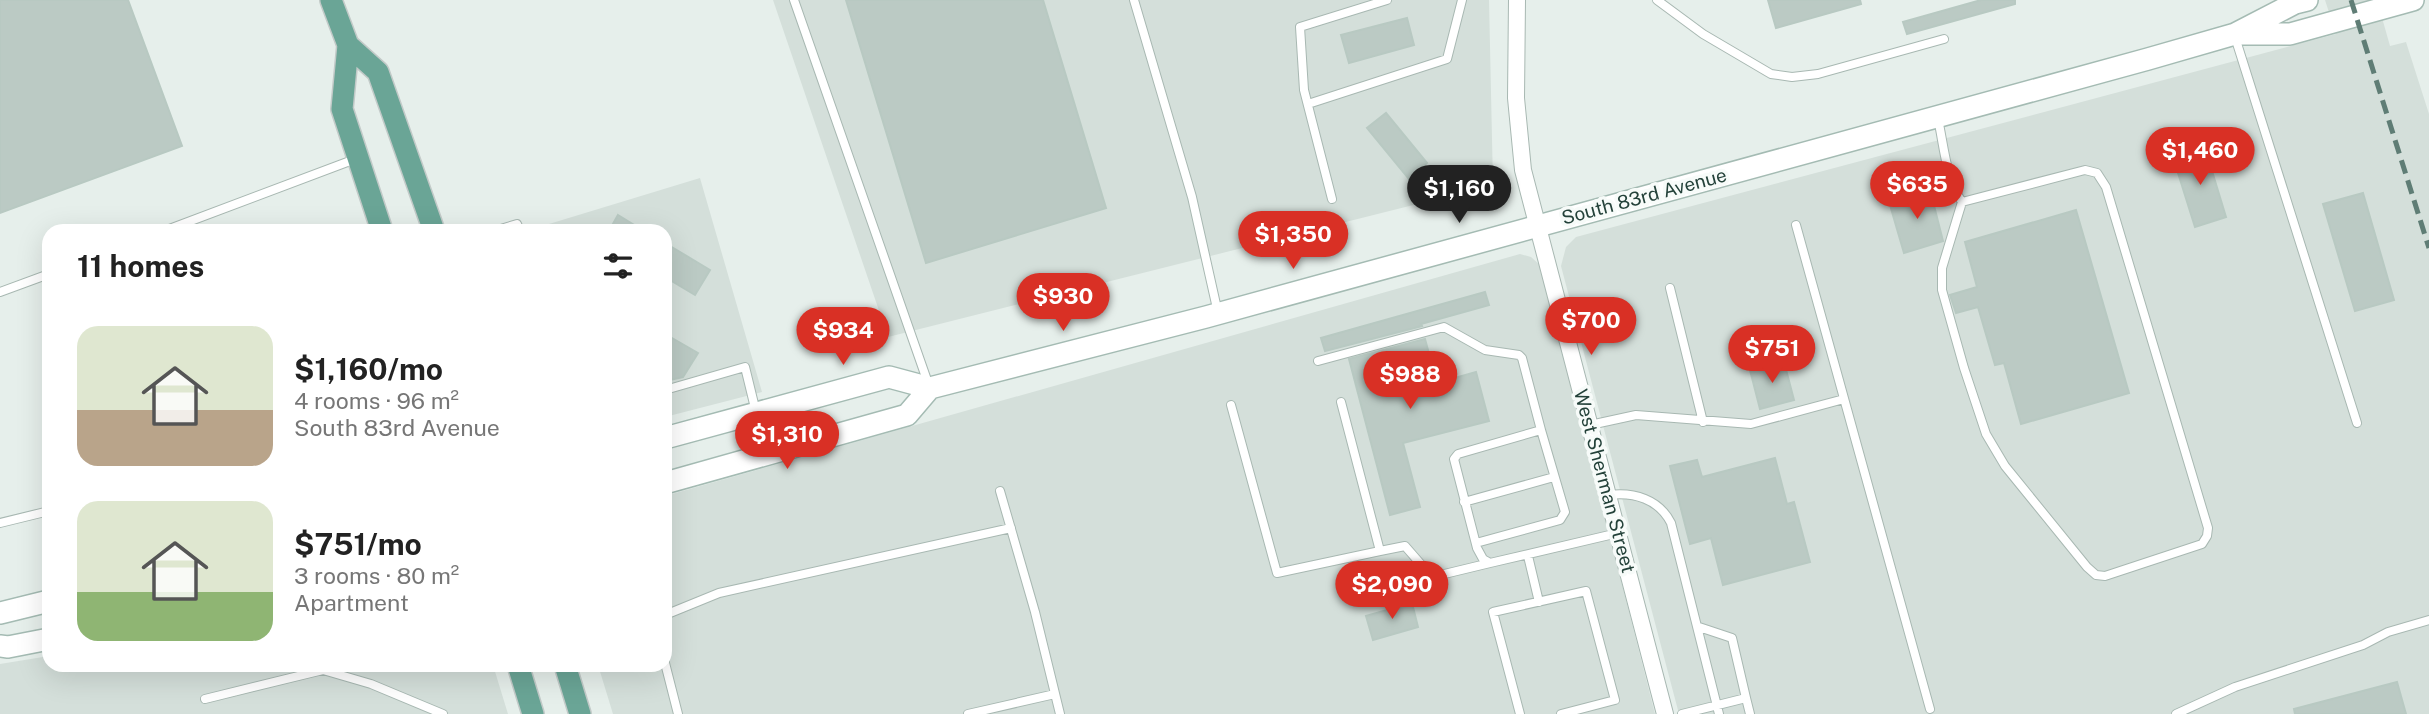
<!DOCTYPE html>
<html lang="en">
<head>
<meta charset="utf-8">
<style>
  :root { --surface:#fff; --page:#f2f2f2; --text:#222; --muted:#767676; --accent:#d93025 }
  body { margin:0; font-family:"Public Sans",sans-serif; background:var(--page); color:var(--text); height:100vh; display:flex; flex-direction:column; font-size:26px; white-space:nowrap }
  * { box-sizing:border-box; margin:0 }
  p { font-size:23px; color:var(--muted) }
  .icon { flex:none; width:38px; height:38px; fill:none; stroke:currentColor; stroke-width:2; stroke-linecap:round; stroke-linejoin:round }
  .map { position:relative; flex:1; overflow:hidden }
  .details { position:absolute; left:42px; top:224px; width:630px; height:448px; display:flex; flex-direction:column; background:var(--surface); border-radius:21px; box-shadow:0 7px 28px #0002 }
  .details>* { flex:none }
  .price { position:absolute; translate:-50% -60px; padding:0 16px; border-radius:24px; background:var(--accent); color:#fff; font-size:23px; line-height:46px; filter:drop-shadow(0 2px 4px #0008) }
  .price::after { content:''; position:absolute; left:50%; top:42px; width:21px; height:16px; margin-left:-10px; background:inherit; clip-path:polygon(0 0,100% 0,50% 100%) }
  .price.selected { background:#222; color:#fff }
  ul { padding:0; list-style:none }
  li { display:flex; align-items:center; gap:21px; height:175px; padding:0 35px }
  li span { display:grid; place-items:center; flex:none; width:196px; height:140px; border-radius:21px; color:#555 }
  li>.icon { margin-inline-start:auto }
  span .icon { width:84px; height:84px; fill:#fffc; stroke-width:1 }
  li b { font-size:30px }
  h2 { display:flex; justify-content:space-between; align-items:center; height:84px; padding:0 35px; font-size:30px }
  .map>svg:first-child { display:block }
  .built { fill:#d4dfda }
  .building { fill:#bbcac4; stroke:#b8c9c2; stroke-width:2 }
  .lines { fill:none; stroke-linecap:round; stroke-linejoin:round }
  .service-casing { stroke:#a8b8b2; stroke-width:10 }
  .minor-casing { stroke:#a8b8b2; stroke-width:18 }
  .secondary-casing { stroke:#a4bbb3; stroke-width:24 }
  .primary-casing { stroke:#c2cac8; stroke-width:24 }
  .service { stroke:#fff; stroke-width:8 }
  .minor { stroke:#fff; stroke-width:16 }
  .secondary { stroke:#fff; stroke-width:21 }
  .primary { stroke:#6aa596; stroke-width:21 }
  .rail { stroke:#5f7d75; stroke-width:5; stroke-dasharray:14 7; stroke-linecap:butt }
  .labels { text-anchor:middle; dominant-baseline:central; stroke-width:7; stroke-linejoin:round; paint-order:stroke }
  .street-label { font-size:19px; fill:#24423a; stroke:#f7fbf9 }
</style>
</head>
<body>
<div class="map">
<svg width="2429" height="714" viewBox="0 0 2429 714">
  <rect width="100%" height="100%" fill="#e6efeb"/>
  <path class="built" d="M 773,0 L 1489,0 L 1493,185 L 888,337 Z
    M 2325,0 L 2377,0 L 2390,46 L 2406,42 L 2429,114 L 2429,714 L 1679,714 L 1561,266 L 1566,247 L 1576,237 L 2336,34 Z
    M 700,178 L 762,392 L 665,417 L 665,231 L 526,231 Z
    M 1520,254 L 1531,257 L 1541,266 L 1655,714 L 613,714 L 598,665 L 665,665 L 665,496 Z
    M 49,656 L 49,665 L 493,665 L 508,714 L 0,714 L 0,664 Z"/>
  <path class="building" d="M 0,0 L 128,0 L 182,146 L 0,213 Z
    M 846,0 L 1043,0 L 1106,208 L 926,263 Z
    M 1768,0 L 1860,0 L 1861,4 L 1776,28 Z
    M 1981,0 L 2015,0 L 2015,4 L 1907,34 L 1903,22 Z
    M 1407,18 L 1414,45 L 1349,63 L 1341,35 Z
    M 1386,113 L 1427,163 L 1409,179 L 1367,128 Z
    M 2205,148 L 2226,217 L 2195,227 L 2173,157 Z
    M 1929,186 L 1943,241 L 1904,253 L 1890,205 L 1915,198 L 1913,191 Z
    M 2363,193 L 2394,300 L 2355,311 L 2323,204 Z
    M 2076,210 L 2129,393 L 2021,424 L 2004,363 L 1995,365 L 1978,307 L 1956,313 L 1950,295 L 1977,287 L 1965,242 Z
    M 618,215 L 644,231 L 609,231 Z
    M 665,243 L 710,270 L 695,295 L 665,277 Z
    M 1485,292 L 1489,305 L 1421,324 L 1422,326 L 1325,351 L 1321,338 Z
    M 665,334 L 698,353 L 683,377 L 665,381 Z
    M 1425,339 L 1437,383 L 1476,372 L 1489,421 L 1403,443 L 1420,507 L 1390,515 L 1349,359 Z
    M 1784,362 L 1794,400 L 1760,409 L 1750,370 Z
    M 1775,458 L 1787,504 L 1794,502 L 1810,562 L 1723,585 L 1711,538 L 1690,544 L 1670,466 L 1697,460 L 1702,477 Z
    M 1412,603 L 1418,627 L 1373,640 L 1366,616 Z
    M 2397,682 L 2406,714 L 2295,714 L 2294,709 Z"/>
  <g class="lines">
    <defs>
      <path id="service" d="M 794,0 L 928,383
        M 1134,0 L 1192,197 L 1218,313
        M 1657,0 L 1703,34 L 1771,74 L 1792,77 L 1818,74 L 1944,39
        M 2235,37 L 2357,423
        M 1308,104 L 1447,59 L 1462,0
        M 1938,119 C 1944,146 1946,179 1962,202 L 2085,170 L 2097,173 L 2106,187 L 2208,528 L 2207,536 L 2202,544 L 2105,576 L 2096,575 L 2087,567 L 2005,466 L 1986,434 L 1964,368 L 1942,290 L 1942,268 L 1962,202
        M 1332,199 L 1304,90 L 1300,27 L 1387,0
        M 1796,225 L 1930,709
        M 164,231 L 358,158
        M 494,231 L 517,224 L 520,231
        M 1670,288 L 1703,422
        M 0,292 L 49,274
        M 1318,361 L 1444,327 L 1485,350 L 1519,355 L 1522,358 L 1541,430 L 1458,454 L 1454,459 L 1477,548 L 1483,559 L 1490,563 L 1618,533
        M 665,390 L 745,367 L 756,412
        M 1341,402 L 1380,551 L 1405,546 L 1432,577 L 1490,563
        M 1231,405 L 1277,573 L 1380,551
        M 1590,425 L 1636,415 L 1751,424 L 1844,399
        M 1000,491 L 1035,612 L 1060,714
        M 1609,495 C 1634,492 1659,499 1671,523 L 1719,714
        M 1464,502 L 1554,477
        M 0,523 L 49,511
        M 1476,543 L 1560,520 L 1565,512 L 1541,430
        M 1528,556 L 1539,602
        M 665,615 L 719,593 L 1011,528
        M 665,663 L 678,714
        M 1746,698 L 1750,714
        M 205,699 L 323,670 L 371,684 L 443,714
        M 968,714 L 1055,694
        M 1520,714 L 1493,612 L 1586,591 L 1615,700 L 1561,714
        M 1682,714 L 1746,698 L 1732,638 L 1699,627
        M 2176,714 L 2235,687 L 2363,645 L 2388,632 L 2429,620"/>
      <path id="minor" d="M 1517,0 L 1516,98 L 1523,170 L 1665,714"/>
      <path id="secondary" d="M 2240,34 L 2290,34 L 2413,0
        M 665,438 L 889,377 L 930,388 L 1206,317 L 2148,59 L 2235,34 L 2295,3 L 2307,0
        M 665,483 L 907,415 L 930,388
        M 0,613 L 49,601
        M 0,646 L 8,647 L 49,639"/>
      <path id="primary" d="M 331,0 L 348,45 L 342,109 L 382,231
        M 348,45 L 378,72 L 434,231
        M 518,665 L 533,714
        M 565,665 L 580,714"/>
    </defs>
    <use href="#service" class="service-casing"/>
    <use href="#minor" class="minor-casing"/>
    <use href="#secondary" class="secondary-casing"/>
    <use href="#primary" class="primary-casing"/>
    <use href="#service" class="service"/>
    <use href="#minor" class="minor"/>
    <use href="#secondary" class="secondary"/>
    <use href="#primary" class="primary"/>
    <path class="rail" d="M 2351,0 L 2429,248"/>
  </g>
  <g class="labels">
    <g class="street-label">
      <text transform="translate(1644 196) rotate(-15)">South 83rd Avenue</text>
      <text transform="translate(1605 481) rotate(75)">West Sherman Street</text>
    </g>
  </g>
</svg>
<b class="price" style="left:2200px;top:187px">$1,460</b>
<b class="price" style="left:1917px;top:221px">$635</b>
<b class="price selected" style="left:1459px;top:225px">$1,160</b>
<b class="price" style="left:1293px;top:271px">$1,350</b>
<b class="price" style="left:1063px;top:333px">$930</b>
<b class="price" style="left:1591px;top:357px">$700</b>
<b class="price" style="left:843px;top:367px">$934</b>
<b class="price" style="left:1772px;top:385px">$751</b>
<b class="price" style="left:1410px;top:411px">$988</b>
<b class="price" style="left:787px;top:471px">$1,310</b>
<b class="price" style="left:1392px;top:621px">$2,090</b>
<section class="details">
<h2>11 homes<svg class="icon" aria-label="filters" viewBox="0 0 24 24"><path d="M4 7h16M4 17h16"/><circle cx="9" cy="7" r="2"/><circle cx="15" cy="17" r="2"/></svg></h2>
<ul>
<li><span style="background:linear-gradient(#dfe7d0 60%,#b9a48a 0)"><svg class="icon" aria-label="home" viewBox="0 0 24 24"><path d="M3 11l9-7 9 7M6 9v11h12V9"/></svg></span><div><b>$1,160/mo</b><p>4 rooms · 96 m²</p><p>South 83rd Avenue</p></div></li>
<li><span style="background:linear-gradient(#dfe7d0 65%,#8fb573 0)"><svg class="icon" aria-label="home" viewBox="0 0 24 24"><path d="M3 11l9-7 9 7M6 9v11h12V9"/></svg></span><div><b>$751/mo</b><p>3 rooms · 80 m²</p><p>Apartment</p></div></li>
</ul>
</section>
</div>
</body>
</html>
